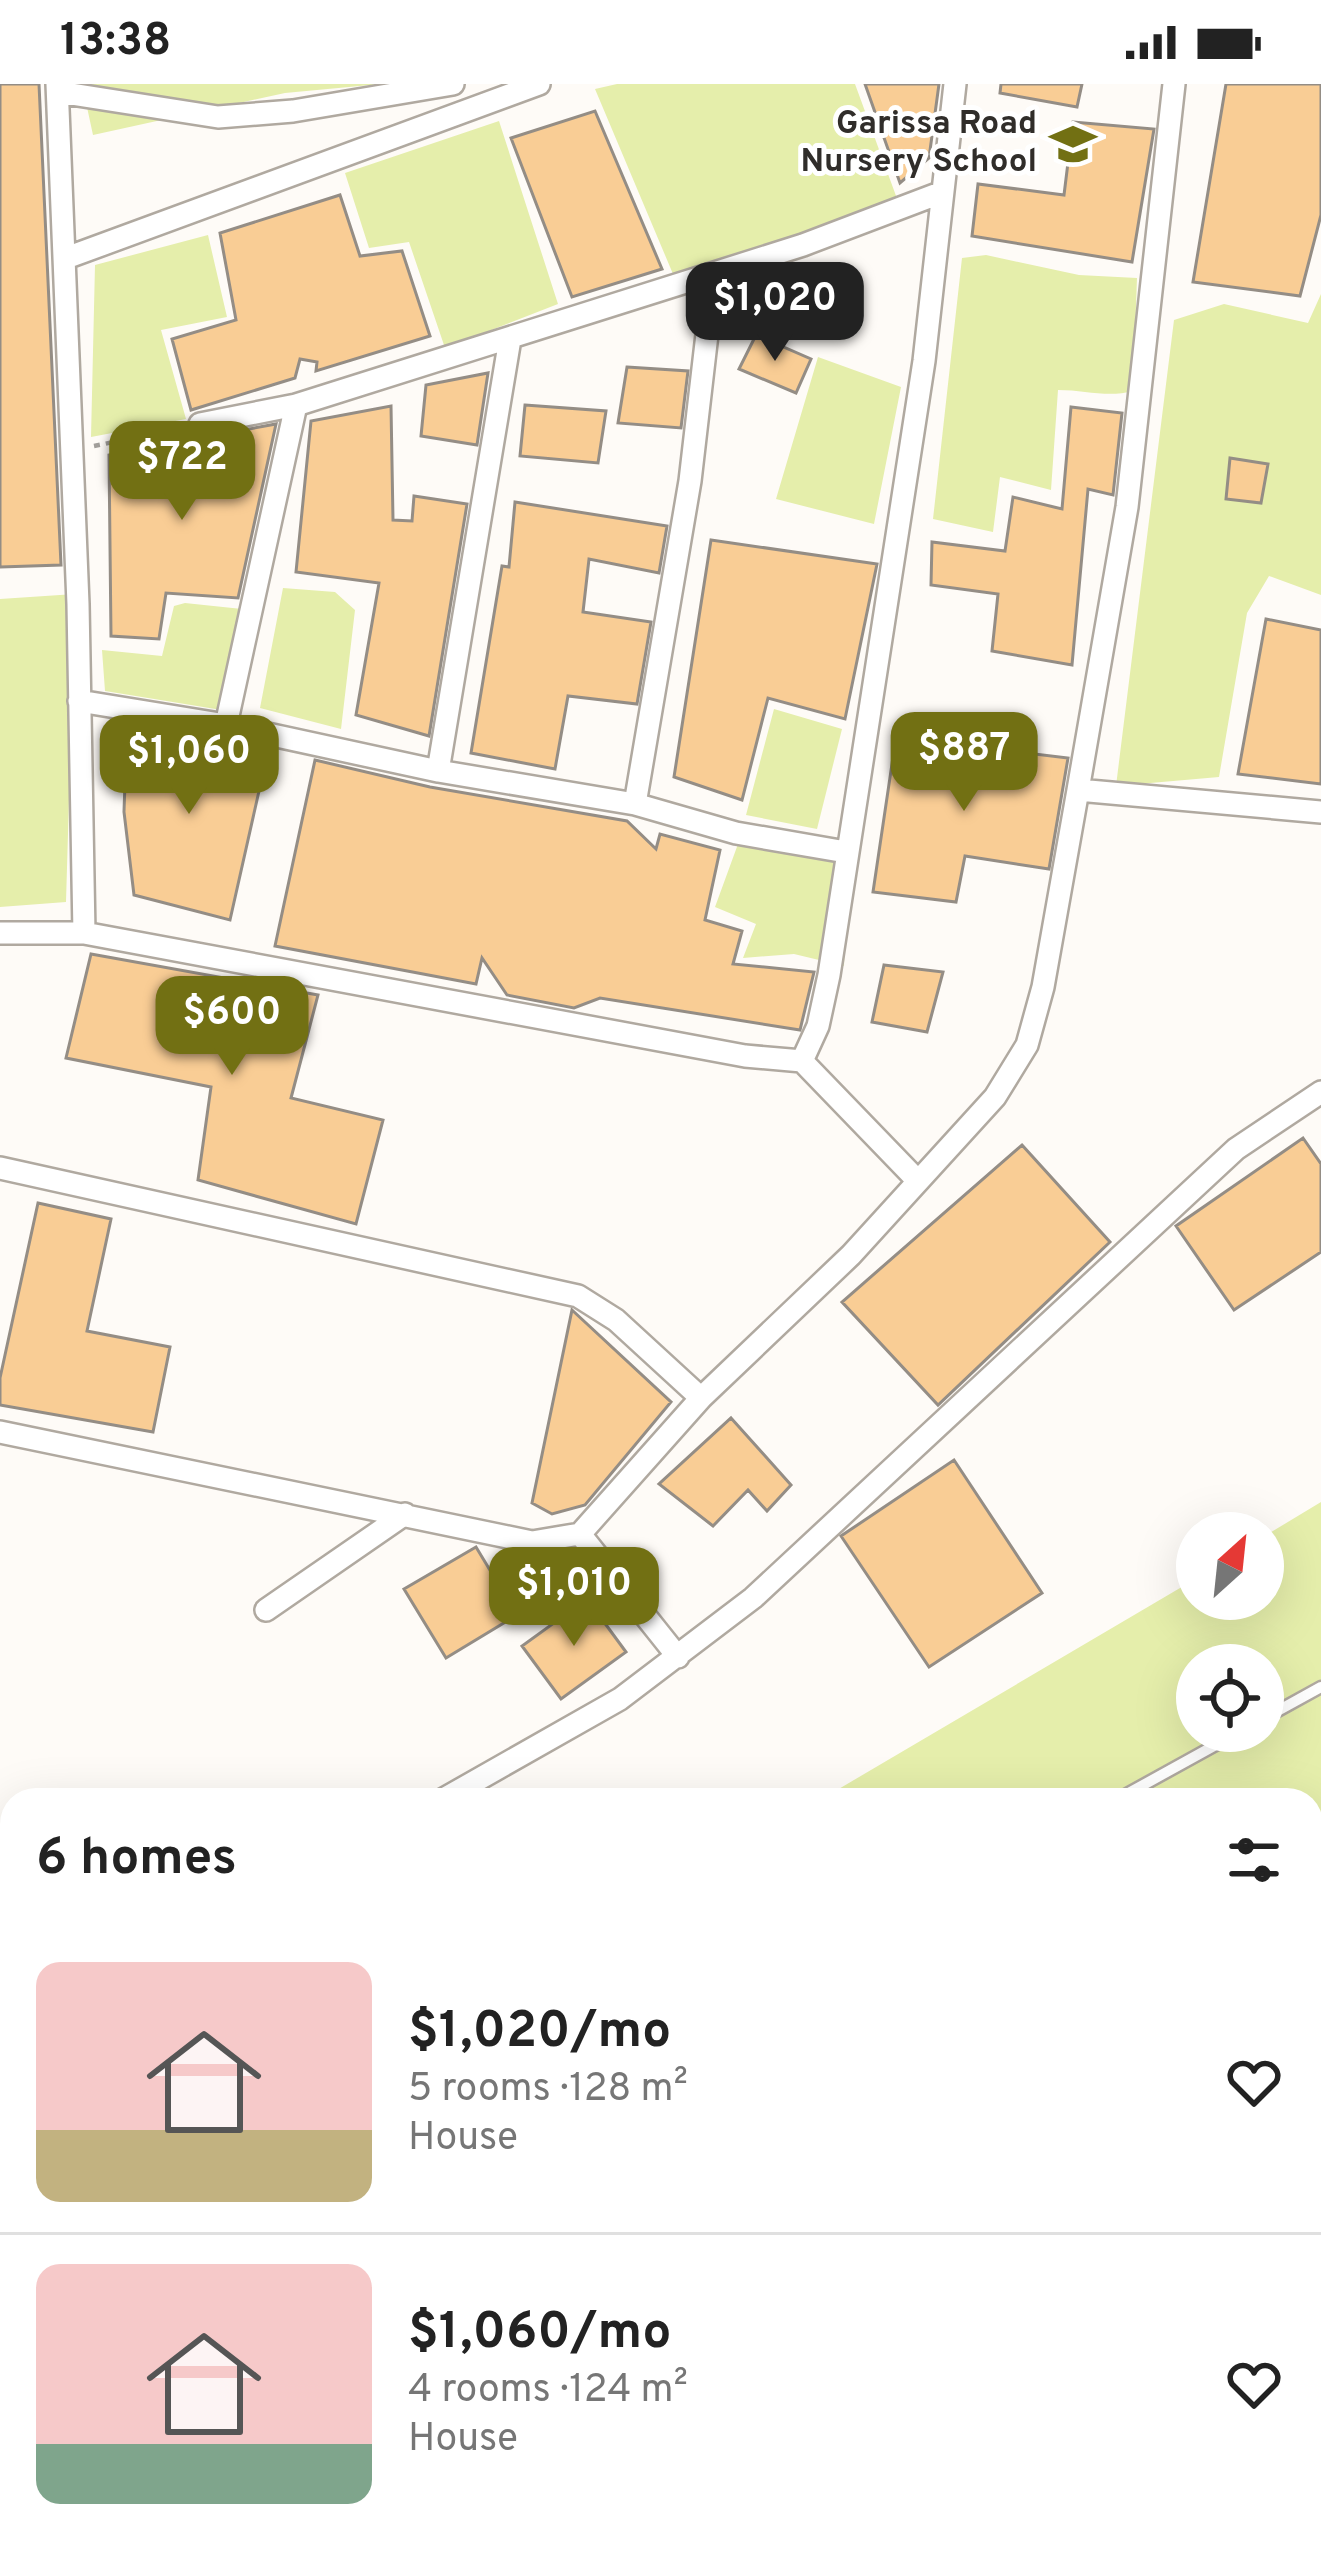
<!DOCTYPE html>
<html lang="en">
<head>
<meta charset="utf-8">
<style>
  :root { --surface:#fff; --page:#f6f6f6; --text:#222; --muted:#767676; --line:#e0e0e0; --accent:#727013 }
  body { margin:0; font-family:Overpass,sans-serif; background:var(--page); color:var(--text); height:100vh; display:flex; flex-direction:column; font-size:45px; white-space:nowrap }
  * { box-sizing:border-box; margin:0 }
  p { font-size:39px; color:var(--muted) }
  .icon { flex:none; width:66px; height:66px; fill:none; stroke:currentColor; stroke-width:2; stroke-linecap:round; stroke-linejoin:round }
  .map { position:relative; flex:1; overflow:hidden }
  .panel { position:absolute; left:0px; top:1704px; width:1323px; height:771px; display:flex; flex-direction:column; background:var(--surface); border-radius:36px 36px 0 0; box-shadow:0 12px 48px #0002 }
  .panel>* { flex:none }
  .needle { width:78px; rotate:27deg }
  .controls { position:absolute; left:1176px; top:1428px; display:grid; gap:24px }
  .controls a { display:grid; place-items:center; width:108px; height:108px; border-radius:50%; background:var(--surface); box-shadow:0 12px 48px #0002; font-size:60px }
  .price { position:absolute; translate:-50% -102px; padding:0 27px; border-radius:24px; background:var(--accent); color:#fff; font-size:39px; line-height:78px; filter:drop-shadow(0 3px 6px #0008) }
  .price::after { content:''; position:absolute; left:50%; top:72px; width:36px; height:27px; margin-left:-18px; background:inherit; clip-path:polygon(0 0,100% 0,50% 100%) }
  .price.on { background:#222; color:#fff }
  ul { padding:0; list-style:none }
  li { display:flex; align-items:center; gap:36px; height:300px; padding:0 36px }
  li+li { border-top:3px solid var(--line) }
  li span { display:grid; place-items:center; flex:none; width:336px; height:240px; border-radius:24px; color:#555 }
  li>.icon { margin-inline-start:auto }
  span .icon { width:144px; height:144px; fill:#fffc; stroke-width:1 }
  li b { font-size:51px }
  h2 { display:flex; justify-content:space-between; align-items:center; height:144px; padding:0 36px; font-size:51px }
  .status { display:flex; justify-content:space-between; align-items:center; height:84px; padding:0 60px; background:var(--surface); direction:ltr }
  .status svg { height:33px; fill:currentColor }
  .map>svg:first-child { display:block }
  .green { fill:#e5eeab; fill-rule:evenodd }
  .building { fill:#f9cd95; stroke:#948d85; stroke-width:3 }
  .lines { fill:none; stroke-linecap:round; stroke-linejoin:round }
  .lane-casing { stroke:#b0a9a0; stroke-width:15 }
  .street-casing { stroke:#b0a9a0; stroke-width:26 }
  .path { stroke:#a29f9b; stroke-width:4.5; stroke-dasharray:6 6; stroke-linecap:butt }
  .lane { stroke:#fff; stroke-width:10 }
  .street { stroke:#fff; stroke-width:21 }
  .labels { text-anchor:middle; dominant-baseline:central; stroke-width:10; stroke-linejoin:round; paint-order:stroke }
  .poi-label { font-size:33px; font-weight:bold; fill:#302d2a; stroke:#fff; text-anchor:end }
</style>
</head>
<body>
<div class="status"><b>13:38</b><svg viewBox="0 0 49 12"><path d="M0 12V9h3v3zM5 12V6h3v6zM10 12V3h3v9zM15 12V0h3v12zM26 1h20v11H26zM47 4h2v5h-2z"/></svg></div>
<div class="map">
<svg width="1321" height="2473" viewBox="0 0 1321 2473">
  <rect width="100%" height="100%" fill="#fefbf7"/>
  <path class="green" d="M 82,0 L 381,0 L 285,9 L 93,51 Z
    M 617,0 L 855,0 L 899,120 L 673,190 L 595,5 Z
    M 499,37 L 558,220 L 445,264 L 409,158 L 369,164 L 345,89 Z
    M 208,151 L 227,233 L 161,246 L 186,335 L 91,353 L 95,181 Z
    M 986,171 L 1079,191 L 1137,194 L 1133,307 C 1108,314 1085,306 1058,306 L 1051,406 L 1000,393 L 993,448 L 933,435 L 962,174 Z
    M 1321,210 L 1321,511 L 1269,492 L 1247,529 L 1219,693 L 1116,702 L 1174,236 L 1224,220 L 1308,239 Z
    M 818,273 L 901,303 L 874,440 L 776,415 Z
    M 283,504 L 335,508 L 355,526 L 341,645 L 260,624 Z
    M 75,510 L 66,818 L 0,823 L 0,515 Z
    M 185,519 L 242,525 L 234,628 L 105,607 L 102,566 L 162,572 L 174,522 Z
    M 774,625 L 842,645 L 817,745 L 746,731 Z
    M 738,760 L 848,774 L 844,882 L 794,870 L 743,874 L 756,840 L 715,823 Z
    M 1321,1418 L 1321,2473 L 0,2473 L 0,2065 L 12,2062 L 12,2463 L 1311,2463 L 1311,1716 L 820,1716 L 1197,1494 L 1197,1515 L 1263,1515 L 1263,1453 ZM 1197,1581 L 1263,1581 L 1263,1647 L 1197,1647 Z"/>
  <path class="building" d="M 0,0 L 39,0 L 61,481 L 0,483 Z
    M 865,0 L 939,0 L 929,74 L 900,99 Z
    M 1001,0 L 1082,0 L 1077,23 L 1000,9 Z
    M 1226,0 L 1321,0 L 1321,131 L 1300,212 L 1193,198 Z
    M 595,27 L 662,185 L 572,213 L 511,54 Z
    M 1073,38 L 1154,45 L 1132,178 L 972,152 L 978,100 L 1064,111 Z
    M 340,111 L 360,172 L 402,167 L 430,252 L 316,287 L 317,278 L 300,275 L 295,294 L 191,326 L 172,255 L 236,236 L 220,149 Z
    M 756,251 L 811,275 L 796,309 L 739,285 Z
    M 627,283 L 688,287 L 681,344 L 618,339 Z
    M 488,289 L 477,361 L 421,352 L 426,301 Z
    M 525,321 L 606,327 L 598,379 L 520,372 Z
    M 391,322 L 393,436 L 412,437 L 414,412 L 467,420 L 429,652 L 356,631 L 379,499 L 296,488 L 311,337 Z
    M 1071,323 L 1122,329 L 1113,411 L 1088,405 L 1072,581 L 992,567 L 998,510 L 931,501 L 932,458 L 1005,467 L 1013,413 L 1062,425 Z
    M 276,340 L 238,514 L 166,509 L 159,555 L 111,552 L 109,371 Z
    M 1230,374 L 1268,380 L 1261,419 L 1226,415 Z
    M 515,418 L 667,442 L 659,489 L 589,475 L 583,528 L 651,538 L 637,620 L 568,612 L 555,685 L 471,669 L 502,482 L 509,483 Z
    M 711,456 L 877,480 L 845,635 L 768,614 L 742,716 L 674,693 Z
    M 1266,535 L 1321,546 L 1321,700 L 1238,690 Z
    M 127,640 L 268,667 L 230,836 L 134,811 L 124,728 Z
    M 896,653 L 1068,674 L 1049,785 L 965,772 L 956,818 L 873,808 Z
    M 315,676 L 430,703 L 627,737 L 656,765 L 660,750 L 720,766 L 705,836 L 742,847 L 733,880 L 814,888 L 800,946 L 600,914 L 574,924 L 507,911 L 482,874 L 476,900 L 275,862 Z
    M 91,870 L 318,911 L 291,1014 L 383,1036 L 356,1140 L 198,1096 L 211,1003 L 66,974 Z
    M 884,881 L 943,888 L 927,948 L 872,938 Z
    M 1303,1054 L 1321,1080 L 1321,1168 L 1234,1226 L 1176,1142 Z
    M 1022,1061 L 1110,1158 L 938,1321 L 842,1218 Z
    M 38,1119 L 111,1135 L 87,1247 L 170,1263 L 153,1348 L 0,1321 L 0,1294 Z
    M 572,1226 L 671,1318 L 585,1421 L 552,1430 L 532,1419 Z
    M 731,1334 L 791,1401 L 767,1427 L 748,1406 L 713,1442 L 659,1400 Z
    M 954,1376 L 1042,1509 L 929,1583 L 841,1452 Z
    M 476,1463 L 517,1531 L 446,1574 L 404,1505 Z
    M 587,1515 L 626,1568 L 561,1615 L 522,1562 Z"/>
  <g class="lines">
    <defs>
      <path id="lane" d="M 1263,1635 L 1321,1603
        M 1116,1716 L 1241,1647"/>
      <path id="street" d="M 57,0 L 78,520 L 84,849
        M 1174,0 L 1127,423 L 1078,706 L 1321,728
        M 58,8 L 218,33 L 293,27 L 453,0
        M 66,174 L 539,0
        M 714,190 L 690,397 L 635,720 L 736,749 L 846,768
        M 200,340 L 296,321
        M 79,617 L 226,641 L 438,687 L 510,255
        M 226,641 L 296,321 L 803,161 L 940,109
        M 438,687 L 635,720
        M 0,849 L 84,849 L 745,972 L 802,977 L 916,1095
        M 802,977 L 818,942 L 829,891 L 924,277 L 955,0
        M 0,1084 L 578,1212 L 616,1236 L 701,1314
        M 0,1348 L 532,1458 L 580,1450 L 701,1314 L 851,1171 L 995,1013 L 1027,961 L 1043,903 L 1078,706
        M 580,1450 L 678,1573
        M 266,1526 L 405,1430
        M 442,1716 L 620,1615 L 753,1514 L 1236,1065 L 1321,1008"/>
    </defs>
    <use href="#lane" class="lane-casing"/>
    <use href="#street" class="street-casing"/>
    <path class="path" d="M 94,362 L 182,344"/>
    <use href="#lane" class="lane"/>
    <use href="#street" class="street"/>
  </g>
  <defs>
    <symbol id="school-bare" viewBox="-9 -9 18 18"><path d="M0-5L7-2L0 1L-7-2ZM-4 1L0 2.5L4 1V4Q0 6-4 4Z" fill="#727013" stroke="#fff" stroke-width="2.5" paint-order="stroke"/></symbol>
  </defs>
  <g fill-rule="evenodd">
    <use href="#school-bare" x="1040" y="27" width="66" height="66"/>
  </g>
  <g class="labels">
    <g class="poi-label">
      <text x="1037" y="41">Garissa Road<tspan x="1037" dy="38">Nursery School</tspan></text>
    </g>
  </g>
</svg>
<div class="controls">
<a><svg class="needle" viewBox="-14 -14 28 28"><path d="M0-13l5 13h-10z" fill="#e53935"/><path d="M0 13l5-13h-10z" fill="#767676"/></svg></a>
<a><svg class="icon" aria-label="locate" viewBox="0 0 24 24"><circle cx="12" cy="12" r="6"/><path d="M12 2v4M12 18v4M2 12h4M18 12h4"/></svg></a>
</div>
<b class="price on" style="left:775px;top:280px">$1,020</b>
<b class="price" style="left:182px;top:439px">$722</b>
<b class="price" style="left:964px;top:730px">$887</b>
<b class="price" style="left:189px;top:733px">$1,060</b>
<b class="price" style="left:232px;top:994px">$600</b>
<b class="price" style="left:574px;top:1565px">$1,010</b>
<section class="panel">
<h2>6 homes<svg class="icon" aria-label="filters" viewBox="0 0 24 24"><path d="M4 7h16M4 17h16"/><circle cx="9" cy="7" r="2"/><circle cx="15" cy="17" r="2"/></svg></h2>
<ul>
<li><span style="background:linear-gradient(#f6c9c9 70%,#c2b280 0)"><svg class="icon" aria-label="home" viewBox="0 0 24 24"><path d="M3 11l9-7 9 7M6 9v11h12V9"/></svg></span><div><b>$1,020/mo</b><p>5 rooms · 128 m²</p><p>House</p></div><svg class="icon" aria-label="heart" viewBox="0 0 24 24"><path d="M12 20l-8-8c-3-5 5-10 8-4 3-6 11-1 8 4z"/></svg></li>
<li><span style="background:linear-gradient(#f6c9c9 75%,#7fa58c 0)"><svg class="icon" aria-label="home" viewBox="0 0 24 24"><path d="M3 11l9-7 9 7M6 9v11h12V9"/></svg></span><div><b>$1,060/mo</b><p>4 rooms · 124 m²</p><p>House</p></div><svg class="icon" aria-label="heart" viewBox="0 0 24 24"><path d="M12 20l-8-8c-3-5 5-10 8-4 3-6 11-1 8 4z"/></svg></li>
</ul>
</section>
</div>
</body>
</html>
